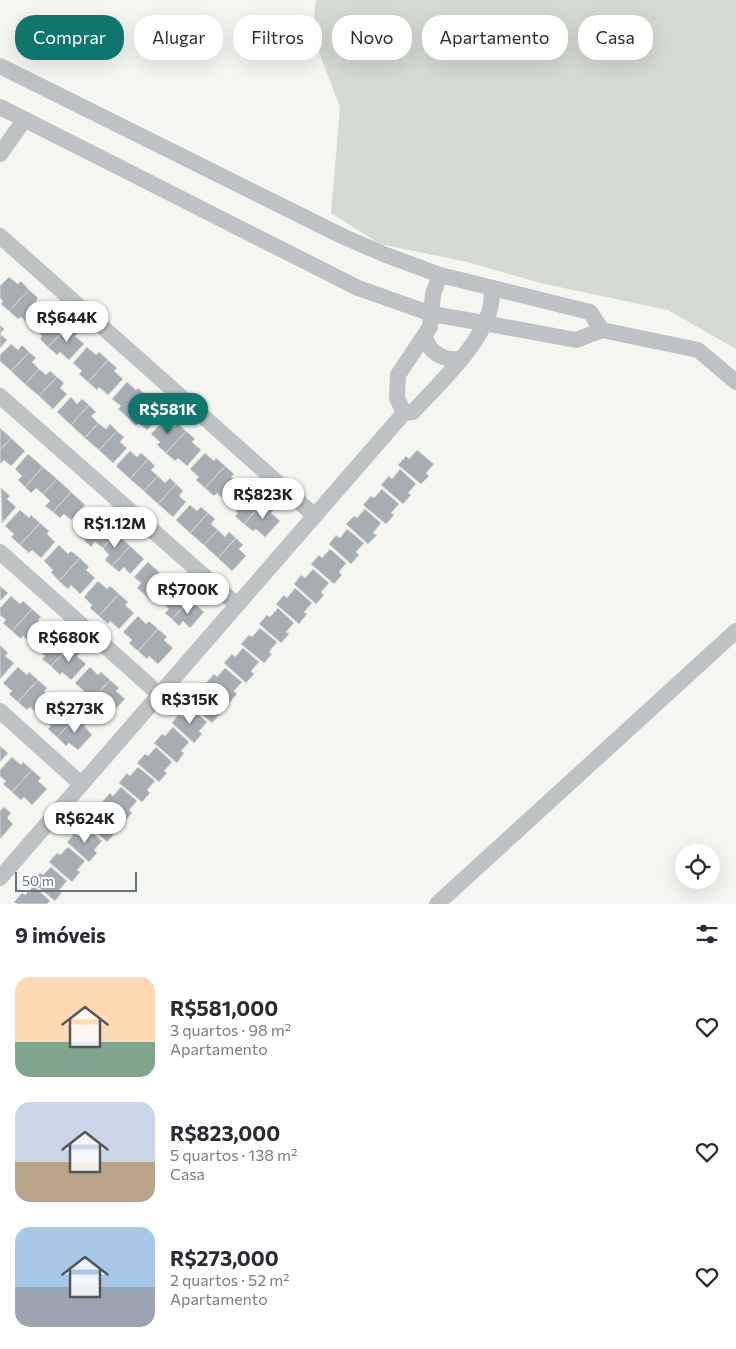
<!DOCTYPE html>
<html lang="pt">
<head>
<meta charset="utf-8">
<style>
  :root { --surface:#fff; --page:#f2f2f3; --text:#2b2b33; --muted:#7c7c81; --accent:#0f766e }
  body { margin:0; font-family:Commissioner,sans-serif; background:var(--page); color:var(--text); height:100vh; display:flex; flex-direction:column; font-size:19px; white-space:nowrap }
  * { box-sizing:border-box; margin:0 }
  p { font-size:16px; color:var(--muted) }
  .icon { flex:none; width:28px; height:28px; fill:none; stroke:currentColor; stroke-width:2; stroke-linecap:round; stroke-linejoin:round }
  .map { position:relative; height:904px; overflow:hidden }
  .panel { display:flex; flex-direction:column; background:var(--surface); flex:1 }
  .panel>* { flex:none }
  .banner { position:absolute; left:15px; top:15px; width:706px; height:45px; display:flex; gap:10px }
  .tools { position:absolute; left:675px; top:844px; display:grid; gap:10px }
  .tools a { display:grid; place-items:center; width:45px; height:45px; border-radius:50%; background:var(--surface); box-shadow:0 5px 20px #0002; font-size:25px }
  .scale { position:absolute; left:15px; bottom:12px; width:122px; box-sizing:border-box; padding-left:5px; border:2px solid #657481; border-top:0; font-size:14px; line-height:18px; white-space:nowrap; color:#657481; -webkit-text-stroke:4px #fff; paint-order:stroke }
  .price { position:absolute; translate:-50% -42px; padding:0 11px; border-radius:18px; background:#fff; color:#222; font-size:16px; line-height:32px; filter:drop-shadow(0 1px 2px #0008) }
  .price::after { content:''; position:absolute; left:50%; top:30px; width:15px; height:11px; margin-left:-8px; background:inherit; clip-path:polygon(0 0,100% 0,50% 100%) }
  .price.active { background:var(--accent); color:#fff }
  ul { padding:0; list-style:none }
  li { display:flex; align-items:center; gap:15px; height:125px; padding:0 15px }
  li span { display:grid; place-items:center; flex:none; width:140px; height:100px; border-radius:15px; color:#555 }
  li>.icon { margin-inline-start:auto }
  span .icon { width:60px; height:60px; fill:#fffc; stroke-width:1 }
  li b { font-size:21px }
  h2 { display:flex; justify-content:space-between; align-items:center; height:60px; padding:0 15px; font-size:21px }
  .tag { padding:0 18px; border-radius:20px; background:var(--surface); box-shadow:0 5px 20px #0002; font-size:18px; line-height:45px }
  .tag.active { background:var(--accent); color:#fff }
  .map>svg:first-child { display:block }
  .green { fill:#d4dad1 }
  .building { fill:#a7aeb3; stroke:#d6d6d4 }
  .lines { fill:none; stroke-linecap:round; stroke-linejoin:round }
  .minor { stroke:#bec2c5; stroke-width:16 }
</style>
</head>
<body>
<div class="map">
<svg width="736" height="904" viewBox="0 0 736 904">
  <rect width="100%" height="100%" fill="#f5f5f1"/>
  <path class="green" d="M 316,0 L 736,0 L 736,349 L 668,310 L 540,283 L 467,262 L 380,244 L 331,213 L 340,107 L 312,34 Z"/>
  <path class="building" d="M 9,277 L 18,284 L 21,281 L 29,290 L 9,311 L 1,304 L 3,301 L 0,298 L 0,286 Z
    M 29,290 L 38,298 L 36,301 L 45,308 L 30,325 L 21,317 L 18,319 L 9,311 Z
    M 48,312 L 57,320 L 60,317 L 69,325 L 48,347 L 40,339 L 42,336 L 34,328 Z
    M 0,325 L 4,329 L 0,334 L 7,340 L 0,348 Z
    M 69,325 L 78,333 L 75,336 L 84,344 L 69,360 L 60,352 L 57,355 L 48,347 Z
    M 11,344 L 18,350 L 22,345 L 29,352 L 11,371 L 0,361 L 0,355 Z
    M 87,347 L 96,355 L 99,352 L 108,360 L 88,382 L 79,374 L 82,371 L 73,363 Z
    M 29,352 L 36,358 L 32,362 L 39,369 L 25,384 L 11,371 Z
    M 108,360 L 117,368 L 114,371 L 123,379 L 108,395 L 99,387 L 97,390 L 88,382 Z
    M 39,369 L 46,375 L 50,371 L 57,377 L 39,396 L 25,384 Z
    M 57,377 L 64,383 L 60,388 L 67,394 L 53,409 L 39,396 Z
    M 127,382 L 136,390 L 138,388 L 147,396 L 127,417 L 118,409 L 121,406 L 112,399 Z
    M 147,396 L 156,403 L 153,406 L 162,415 L 147,430 L 139,423 L 136,426 L 127,417 Z
    M 71,397 L 77,404 L 82,399 L 89,405 L 71,425 L 57,412 Z
    M 89,405 L 96,412 L 91,416 L 98,423 L 85,438 L 71,425 Z
    M 166,418 L 175,426 L 177,423 L 186,431 L 166,453 L 157,445 L 160,442 L 151,434 Z
    M 98,423 L 106,429 L 110,424 L 117,431 L 99,450 L 85,438 Z
    M 0,428 L 11,438 L 0,450 Z
    M 117,431 L 124,437 L 120,442 L 127,448 L 113,463 L 99,450 Z
    M 186,431 L 195,439 L 192,442 L 201,450 L 187,466 L 178,458 L 175,461 L 166,453 Z
    M 11,438 L 25,451 L 11,466 L 4,460 L 0,464 L 0,450 Z
    M 417,450 L 434,464 L 426,473 L 429,476 L 421,484 L 398,465 L 406,456 L 409,459 Z
    M 130,451 L 137,457 L 141,453 L 148,459 L 130,479 L 116,466 Z
    M 205,453 L 214,461 L 216,458 L 225,466 L 205,488 L 196,480 L 199,477 L 190,469 Z
    M 28,454 L 43,467 L 25,487 L 18,480 L 22,476 L 15,469 Z
    M 148,459 L 155,466 L 151,470 L 158,476 L 144,491 L 130,479 Z
    M 225,466 L 234,474 L 231,477 L 240,485 L 226,501 L 217,493 L 214,496 L 205,488 Z
    M 43,467 L 57,479 L 43,494 L 36,488 L 31,493 L 25,487 Z
    M 400,469 L 416,484 L 408,493 L 411,495 L 403,504 L 381,485 L 389,476 L 392,479 Z
    M 158,476 L 165,483 L 170,478 L 176,484 L 158,504 L 144,491 Z
    M 57,479 L 71,492 L 53,512 L 45,506 L 50,501 L 43,494 Z
    M 176,484 L 183,491 L 179,496 L 186,502 L 173,517 L 158,504 Z
    M 1,488 L 10,496 L 7,499 L 16,507 L 2,523 Z
    M 244,489 L 253,497 L 256,494 L 264,501 L 244,524 L 235,516 L 238,513 L 229,504 Z
    M 382,489 L 399,504 L 391,513 L 394,515 L 386,524 L 363,505 L 371,496 L 374,498 Z
    M 71,492 L 85,505 L 71,520 L 64,514 L 60,518 L 53,512 Z
    M 264,501 L 274,510 L 271,513 L 280,521 L 265,537 L 256,529 L 253,531 L 244,524 Z
    M 190,505 L 197,511 L 201,507 L 208,513 L 190,533 L 176,520 Z
    M 88,508 L 102,521 L 84,540 L 77,534 L 81,530 L 74,523 Z
    M 365,509 L 381,523 L 373,533 L 377,535 L 368,544 L 346,524 L 354,516 L 357,518 Z
    M 20,510 L 29,518 L 31,515 L 40,523 L 20,545 L 11,537 L 14,534 L 5,526 Z
    M 208,513 L 215,519 L 211,524 L 218,530 L 204,545 L 190,533 Z
    M 102,521 L 116,533 L 103,548 L 95,542 L 91,547 L 84,540 Z
    M 40,523 L 49,531 L 47,534 L 55,542 L 41,558 L 32,550 L 29,553 L 20,545 Z
    M 347,529 L 364,543 L 356,552 L 359,555 L 351,564 L 329,544 L 336,535 L 340,538 Z
    M 218,530 L 225,537 L 229,532 L 236,538 L 218,558 L 204,545 Z
    M 116,533 L 130,546 L 112,566 L 105,560 L 109,555 L 103,548 Z
    M 236,538 L 243,545 L 239,549 L 246,556 L 232,571 L 218,558 Z
    M 59,545 L 68,554 L 71,551 L 80,558 L 59,581 L 51,572 L 53,570 L 44,561 Z
    M 130,546 L 144,559 L 130,574 L 124,567 L 119,572 L 112,566 Z
    M 330,549 L 346,563 L 339,572 L 342,575 L 334,584 L 311,564 L 319,555 L 322,558 Z
    M 80,558 L 89,567 L 86,570 L 95,578 L 80,594 L 71,585 L 68,589 L 59,581 Z
    M 148,562 L 162,575 L 144,594 L 137,588 L 141,583 L 134,577 Z
    M 313,569 L 329,583 L 321,592 L 324,595 L 316,604 L 294,584 L 301,575 L 305,578 Z
    M 162,575 L 176,587 L 162,602 L 155,596 L 151,601 L 144,594 Z
    M 98,581 L 107,589 L 110,586 L 119,594 L 99,616 L 90,608 L 92,605 L 84,597 Z
    M 0,586 L 8,593 L 0,601 Z
    M 176,587 L 190,600 L 172,619 L 165,613 L 169,609 L 162,602 Z
    M 295,588 L 312,603 L 304,612 L 307,614 L 299,624 L 276,604 L 284,595 L 287,598 Z
    M 119,594 L 128,602 L 125,605 L 134,613 L 119,629 L 110,621 L 108,624 L 99,616 Z
    M 11,596 L 20,604 L 23,601 L 32,609 L 12,631 L 3,623 L 6,620 L 0,615 L 0,608 Z
    M 190,600 L 204,612 L 190,628 L 183,621 L 179,626 L 172,619 Z
    M 278,608 L 294,623 L 286,632 L 289,634 L 281,643 L 259,624 L 267,615 L 270,617 Z
    M 32,609 L 41,617 L 38,620 L 47,628 L 32,644 L 23,636 L 21,639 L 12,631 Z
    M 138,616 L 146,624 L 149,621 L 158,629 L 138,651 L 129,643 L 132,640 L 123,632 Z
    M 260,628 L 277,642 L 269,652 L 272,654 L 264,663 L 241,644 L 249,635 L 252,637 Z
    M 158,629 L 167,637 L 164,640 L 173,648 L 158,664 L 149,656 L 147,659 L 138,651 Z
    M 51,631 L 59,639 L 62,636 L 71,645 L 51,666 L 42,659 L 45,656 L 36,648 Z
    M 0,645 L 8,653 L 5,656 L 14,663 L 0,679 Z
    M 71,645 L 80,653 L 77,656 L 86,664 L 71,680 L 62,672 L 60,675 L 51,666 Z
    M 243,648 L 259,662 L 251,671 L 254,674 L 246,683 L 224,663 L 232,654 L 235,657 Z
    M 18,667 L 27,675 L 29,672 L 38,680 L 18,702 L 9,694 L 12,691 L 3,683 Z
    M 90,667 L 98,675 L 101,672 L 110,680 L 90,702 L 81,694 L 84,691 L 75,683 Z
    M 225,668 L 242,682 L 234,691 L 237,694 L 229,703 L 206,683 L 214,674 L 217,677 Z
    M 38,680 L 47,688 L 44,691 L 53,699 L 39,715 L 30,707 L 27,710 L 18,702 Z
    M 110,680 L 119,688 L 116,691 L 125,699 L 110,715 L 102,707 L 99,710 L 90,702 Z
    M 208,688 L 224,702 L 216,711 L 220,714 L 212,723 L 189,703 L 197,694 L 200,697 Z
    M 57,702 L 66,710 L 69,708 L 77,716 L 57,737 L 48,729 L 51,726 L 42,718 Z
    M 190,708 L 207,722 L 199,731 L 202,734 L 194,743 L 172,723 L 179,714 L 182,717 Z
    M 77,716 L 86,723 L 84,726 L 92,735 L 78,750 L 69,743 L 66,746 L 57,737 Z
    M 173,727 L 189,742 L 181,751 L 184,753 L 177,763 L 154,743 L 162,734 L 165,736 Z
    M 0,746 L 8,753 L 0,762 Z
    M 156,747 L 172,762 L 164,771 L 167,773 L 159,782 L 137,763 L 145,754 L 148,756 Z
    M 12,757 L 21,765 L 23,762 L 32,770 L 12,792 L 3,784 L 6,781 L 0,776 L 0,770 Z
    M 138,767 L 155,781 L 147,790 L 150,793 L 142,802 L 119,783 L 127,773 L 130,776 Z
    M 32,770 L 41,778 L 38,781 L 47,789 L 32,805 L 24,797 L 21,800 L 12,792 Z
    M 121,787 L 137,801 L 129,810 L 132,813 L 124,822 L 102,802 L 110,793 L 113,796 Z
    M 4,807 L 11,813 L 7,818 L 13,824 L 0,839 L 0,811 Z
    M 103,807 L 120,821 L 112,830 L 115,833 L 107,842 L 84,822 L 92,813 L 95,816 Z
    M 86,827 L 102,841 L 94,850 L 97,853 L 89,862 L 67,842 L 75,833 L 78,836 Z
    M 68,847 L 85,861 L 77,870 L 80,872 L 72,882 L 49,862 L 57,853 L 60,855 Z
    M 51,867 L 67,881 L 59,890 L 62,892 L 55,901 L 32,882 L 40,873 L 43,875 Z
    M 34,886 L 50,901 L 47,904 L 17,904 L 14,902 L 22,893 L 25,895 Z"/>
  <g class="lines">
    <path class="minor" d="M 0,66 L 342,236 L 386,255 L 440,275 L 590,312 L 602,330
      M 0,107 L 358,288 L 432,314 L 484,323 L 576,340 L 602,330 L 698,350 L 736,382
      M 0,154 L 25,119
      M 0,236 L 315,516
      M 425,338 C 431,354 443,360 460,359
      M 0,396 L 237,605
      M 404,413 L 397,398 L 398,375 L 430,327 L 433,294 L 440,275
      M 0,552 L 160,695
      M 0,711 L 81,784
      M 0,878 L 404,413 L 413,412 C 439,383 499,330 491,288
      M 437,904 L 736,631"/>
  </g>
</svg>
<div class="tools">
<a><svg class="icon" aria-label="locate" viewBox="0 0 24 24"><circle cx="12" cy="12" r="6"/><path d="M12 2v4M12 18v4M2 12h4M18 12h4"/></svg></a>
</div>
<div class="scale">50 m</div>
<b class="price" style="left:67px;top:343px">R$644K</b>
<b class="price active" style="left:168px;top:435px">R$581K</b>
<b class="price" style="left:263px;top:520px">R$823K</b>
<b class="price" style="left:115px;top:549px">R$1.12M</b>
<b class="price" style="left:188px;top:615px">R$700K</b>
<b class="price" style="left:69px;top:663px">R$680K</b>
<b class="price" style="left:190px;top:725px">R$315K</b>
<b class="price" style="left:75px;top:734px">R$273K</b>
<b class="price" style="left:85px;top:844px">R$624K</b>
<div class="banner">
<a class="tag active">Comprar</a>
<a class="tag">Alugar</a>
<a class="tag">Filtros</a>
<a class="tag">Novo</a>
<a class="tag">Apartamento</a>
<a class="tag">Casa</a>
</div>
</div>
<section class="panel">
<h2>9 imóveis<svg class="icon" aria-label="filters" viewBox="0 0 24 24"><path d="M4 7h16M4 17h16"/><circle cx="9" cy="7" r="2"/><circle cx="15" cy="17" r="2"/></svg></h2>
<ul>
<li><span style="background:linear-gradient(#ffd9b3 65%,#7fa58c 0)"><svg class="icon" aria-label="home" viewBox="0 0 24 24"><path d="M3 11l9-7 9 7M6 9v11h12V9"/></svg></span><div><b>R$581,000</b><p>3 quartos · 98 m²</p><p>Apartamento</p></div><svg class="icon" aria-label="heart" viewBox="0 0 24 24"><path d="M12 20l-8-8c-3-5 5-10 8-4 3-6 11-1 8 4z"/></svg></li>
<li><span style="background:linear-gradient(#c9d6e8 60%,#b9a48a 0)"><svg class="icon" aria-label="home" viewBox="0 0 24 24"><path d="M3 11l9-7 9 7M6 9v11h12V9"/></svg></span><div><b>R$823,000</b><p>5 quartos · 138 m²</p><p>Casa</p></div><svg class="icon" aria-label="heart" viewBox="0 0 24 24"><path d="M12 20l-8-8c-3-5 5-10 8-4 3-6 11-1 8 4z"/></svg></li>
<li><span style="background:linear-gradient(#a9c7e8 60%,#9aa5b1 0)"><svg class="icon" aria-label="home" viewBox="0 0 24 24"><path d="M3 11l9-7 9 7M6 9v11h12V9"/></svg></span><div><b>R$273,000</b><p>2 quartos · 52 m²</p><p>Apartamento</p></div><svg class="icon" aria-label="heart" viewBox="0 0 24 24"><path d="M12 20l-8-8c-3-5 5-10 8-4 3-6 11-1 8 4z"/></svg></li>
</ul>
</section>
</body>
</html>
